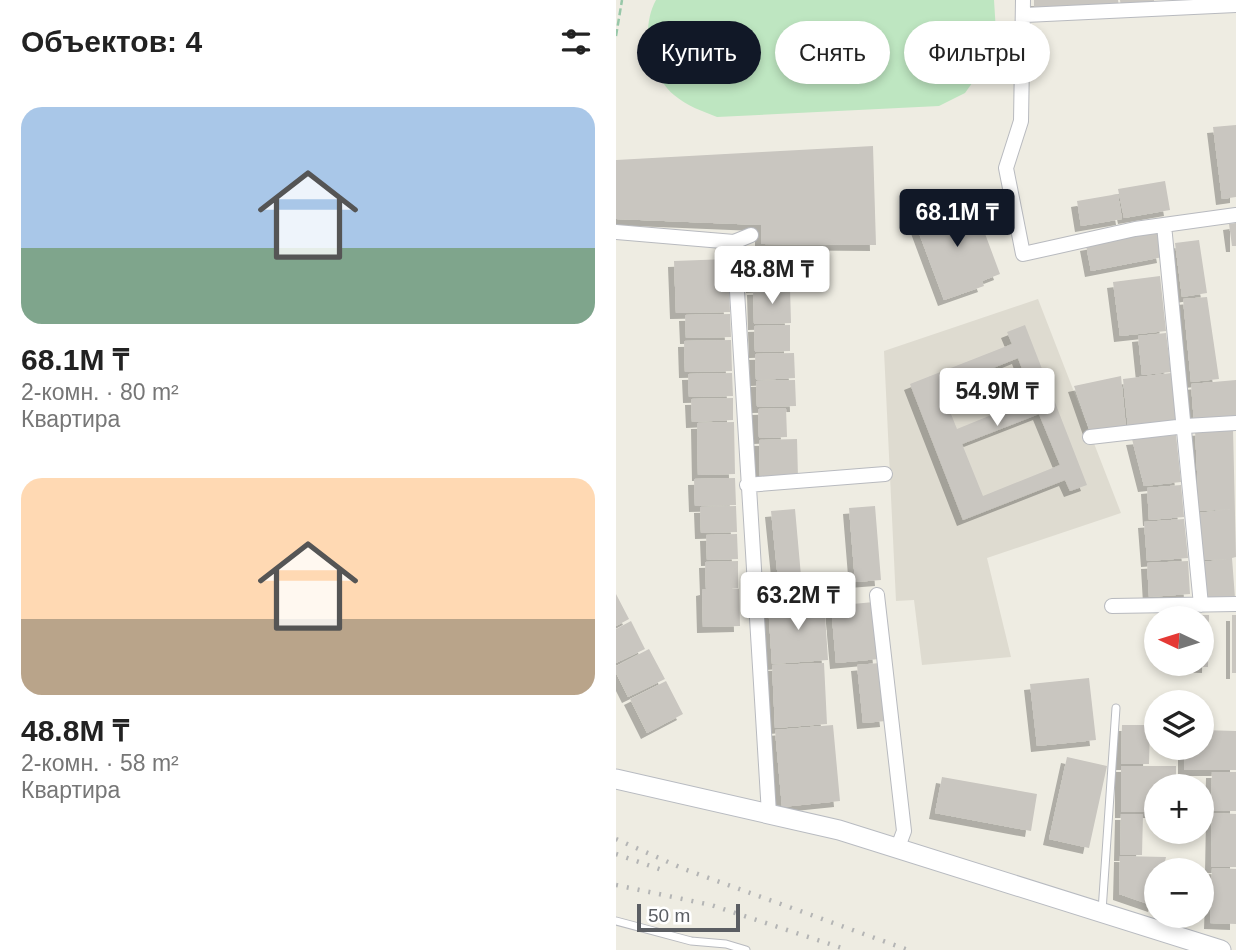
<!DOCTYPE html>
<html lang="ru">
<head>
<meta charset="utf-8">
<style>
  :root { --surface:#fff; --page:#f6f6f6; --text:#222; --muted:#767676; --accent:#111827 }
  body { margin:0; font-family:Arial,sans-serif; background:var(--page); color:var(--text); height:100vh; display:flex; flex-direction:column; font-size:26px; white-space:nowrap }
  * { box-sizing:border-box; margin:0 }
  p { font-size:23px; color:var(--muted) }
  .icon { flex:none; width:38px; height:38px; fill:none; stroke:currentColor; stroke-width:2; stroke-linecap:round; stroke-linejoin:round }
  .map { position:relative; flex:1; overflow:hidden }
  .drawer { display:flex; flex-direction:column; background:var(--surface); width:616px }
  .drawer>* { flex:none }
  .banner { position:absolute; left:21px; top:21px; width:494px; height:63px; display:flex; gap:14px }
  .needle { width:46px; rotate:274deg }
  .controls { position:absolute; left:528px; top:606px; display:grid; gap:14px }
  .controls a { display:grid; place-items:center; width:70px; height:70px; border-radius:50%; background:var(--surface); box-shadow:0 4px 10px #0003; font-size:35px }
  .scale { position:absolute; left:21px; bottom:18px; width:103px; box-sizing:border-box; padding-left:7px; border:4px solid #5b5e63; border-top:0; font-size:19px; line-height:24px; white-space:nowrap; color:#5b5e63; -webkit-text-stroke:5px #fff; paint-order:stroke }
  .price { position:absolute; translate:-50% -60px; padding:0 16px; border-radius:7px; background:#fff; color:#222; font-size:23px; line-height:46px; filter:drop-shadow(0 2px 4px #0008) }
  .price::after { content:''; position:absolute; left:50%; top:42px; width:21px; height:16px; margin-left:-10px; background:inherit; clip-path:polygon(0 0,100% 0,50% 100%) }
  .price.selected { background:var(--accent); color:#fff }
  ul { padding:0; list-style:none }
  li { display:grid; align-content:center; gap:14px; height:371px; padding:0 21px }
  li span { display:grid; place-items:center; height:217px; border-radius:21px; color:#555 }
  li>.icon { margin-inline-start:auto }
  span .icon { width:126px; height:126px; fill:#fffc; stroke-width:1 }
  li b { font-size:30px }
  h2 { display:flex; justify-content:space-between; align-items:center; height:84px; padding:0 21px; font-size:30px }
  .tag { padding:0 24px; border-radius:32px; background:var(--surface); box-shadow:0 4px 10px #0003; font-size:24px; line-height:63px }
  .tag.selected { background:var(--accent); color:#fff }
  main { display:flex; flex:1; min-height:0 }
  .map>svg:first-child { display:block }
  .education { fill:#dedbd0 }
  .green { fill:#bee6c1 }
  .building { fill:#c9c6c0; fill-rule:evenodd; filter:url(#shadow) }
  .lines { fill:none; stroke-linecap:round; stroke-linejoin:round }
  .lane-casing { stroke:#b8babf; stroke-width:9 }
  .street-casing { stroke:#b8babf; stroke-width:16 }
  .secondary-casing { stroke:#b8bbc1; stroke-width:21 }
  .path { stroke:#97c7a8; stroke-width:2.5; stroke-dasharray:7 3.5; stroke-linecap:butt }
  .lane { stroke:#fff; stroke-width:7 }
  .street { stroke:#fff; stroke-width:14 }
  .secondary { stroke:#fff; stroke-width:19 }
  .rail { stroke:#b4b5b5; stroke-width:4.5; stroke-dasharray:2 9; stroke-linecap:butt }
</style>
</head>
<body>
<main>
<section class="drawer">
<h2>Объектов: 4<svg class="icon" aria-label="filters" viewBox="0 0 24 24"><path d="M4 7h16M4 17h16"/><circle cx="9" cy="7" r="2"/><circle cx="15" cy="17" r="2"/></svg></h2>
<ul>
<li><span style="background:linear-gradient(#a9c7e8 65%,#7fa58c 0)"><svg class="icon" aria-label="home" viewBox="0 0 24 24"><path d="M3 11l9-7 9 7M6 9v11h12V9"/></svg></span><div><b>68.1M ₸</b><p>2-комн. · 80 m²</p><p>Квартира</p></div></li>
<li><span style="background:linear-gradient(#ffd9b3 65%,#b9a48a 0)"><svg class="icon" aria-label="home" viewBox="0 0 24 24"><path d="M3 11l9-7 9 7M6 9v11h12V9"/></svg></span><div><b>48.8M ₸</b><p>2-комн. · 58 m²</p><p>Квартира</p></div></li>
</ul>
</section>
<div class="map">
<svg width="620" height="950" viewBox="0 0 620 950">
  <defs>
    <filter id="shadow"><feDropShadow dx="-6" dy="6" stdDeviation="0" flood-color="#0004"/></filter>
  </defs>
  <rect width="100%" height="100%" fill="#eeece2"/>
  <path class="education" d="M 422,299 L 505,513 L 371,558 L 395,657 L 306,665 L 298,600 L 280,601 L 268,351 Z"/>
  <path class="green" d="M 40,0 L 378,0 L 381,48 L 349,93 L 323,106 L 101,117 C 86,111 71,106 58,95 C 33,73 24,29 40,0 Z"/>
  <path class="building" d="M 418,0 L 502,0 L 503,7 L 418,11 Z
    M 504,0 L 538,0 L 538,1 L 505,7 Z
    M 620,125 L 620,197 L 606,199 L 597,127 Z
    M 257,146 L 260,245 L 145,244 L 145,225 L 0,219 L 0,160 Z
    M 549,181 L 554,210 L 508,218 L 502,189 Z
    M 502,194 L 506,219 L 465,226 L 461,201 Z
    M 336,203 L 339,211 L 358,204 L 384,274 L 366,281 L 368,286 L 328,300 L 297,217 Z
    M 620,223 L 620,246 L 616,246 L 613,224 Z
    M 542,231 L 547,257 L 475,271 L 470,245 Z
    M 583,240 L 591,293 L 566,297 L 559,243 Z
    M 112,259 L 114,312 L 60,313 L 58,261 Z
    M 171,264 L 171,285 L 136,287 L 136,265 Z
    M 544,276 L 550,331 L 504,336 L 497,282 Z
    M 174,288 L 175,323 L 138,324 L 137,289 Z
    M 591,297 L 603,379 L 575,382 L 567,299 Z
    M 114,314 L 115,337 L 70,338 L 69,315 Z
    M 174,325 L 174,351 L 139,352 L 138,326 Z
    M 409,325 L 471,485 L 454,491 L 449,480 L 347,520 L 294,384 L 396,344 L 391,332 ZM 402,358 L 417,398 L 341,429 L 325,389 ZM 423,414 L 444,465 L 367,496 L 346,444 Z
    M 550,333 L 555,372 L 526,375 L 522,336 Z
    M 115,340 L 116,371 L 69,372 L 68,341 Z
    M 178,353 L 179,378 L 140,380 L 139,354 Z
    M 116,373 L 117,396 L 73,397 L 72,374 Z
    M 555,373 L 560,423 L 512,428 L 507,379 Z
    M 505,376 L 510,428 L 474,432 L 458,386 Z
    M 179,380 L 180,406 L 141,407 L 140,381 Z
    M 620,380 L 620,420 L 578,423 L 575,384 Z
    M 117,398 L 117,420 L 76,422 L 75,399 Z
    M 170,408 L 171,437 L 143,438 L 142,409 Z
    M 118,422 L 119,474 L 82,475 L 81,423 Z
    M 617,428 L 620,557 L 616,558 L 619,598 L 591,600 L 587,562 L 612,559 L 587,560 L 583,513 L 614,509 L 583,511 L 579,430 Z
    M 560,435 L 565,482 L 528,486 L 516,439 Z
    M 181,439 L 182,478 L 144,479 L 143,440 Z
    M 119,478 L 120,505 L 79,506 L 78,479 Z
    M 565,485 L 568,517 L 533,520 L 531,488 Z
    M 120,506 L 121,532 L 85,533 L 84,507 Z
    M 259,506 L 265,580 L 239,582 L 233,508 Z
    M 179,509 L 186,587 L 163,590 L 155,511 Z
    M 568,519 L 572,558 L 531,561 L 528,522 Z
    M 121,534 L 122,559 L 91,560 L 90,535 Z
    M 122,561 L 122,588 L 115,588 L 123,589 L 124,626 L 87,627 L 86,590 L 90,589 L 89,562 Z
    M 572,561 L 574,594 L 533,597 L 531,563 Z
    M 0,594 L 13,619 L 0,626 Z
    M 208,600 L 212,660 L 156,664 L 152,604 Z
    M 258,602 L 263,659 L 220,663 L 215,606 Z
    M 563,615 L 593,615 L 592,667 L 562,666 L 562,663 L 586,663 L 586,618 L 562,618 Z
    M 616,615 L 620,615 L 620,673 L 616,673 Z
    M 15,621 L 29,649 L 0,663 L 0,629 Z
    M 33,649 L 49,679 L 12,697 L 0,673 L 0,666 Z
    M 208,663 L 211,724 L 159,728 L 156,665 Z
    M 264,663 L 270,721 L 247,723 L 241,665 Z
    M 473,678 L 480,740 L 421,746 L 414,684 Z
    M 50,681 L 67,714 L 31,733 L 14,699 Z
    M 217,725 L 224,801 L 166,807 L 159,730 Z
    M 506,725 L 534,725 L 533,764 L 505,764 Z
    M 586,730 L 620,731 L 620,770 L 568,770 L 568,747 L 586,747 Z
    M 451,757 L 491,766 L 473,848 L 433,839 Z
    M 505,766 L 560,766 L 560,786 L 541,786 L 541,812 L 505,812 Z
    M 596,772 L 620,772 L 620,811 L 595,811 Z
    M 326,777 L 421,794 L 415,831 L 319,813 Z
    M 596,813 L 620,814 L 620,867 L 595,867 Z
    M 505,814 L 527,814 L 526,855 L 504,855 Z
    M 504,856 L 550,857 L 547,870 L 541,870 L 541,894 L 538,906 L 503,894 Z
    M 596,868 L 620,869 L 620,924 L 594,923 Z"/>
  <g class="lines">
    <defs>
      <path id="lane" d="M 486,911 L 500,708
        M 0,921 L 75,941 L 110,944 L 130,950"/>
      <path id="street" d="M 407,0 L 405,121 L 390,168 L 407,254 L 519,229 L 620,215
        M 409,15 L 620,5
        M 548,225 L 585,605
        M 0,232 L 118,242 L 135,235
        M 118,242 L 153,814
        M 474,437 L 570,426 L 620,423
        M 131,485 L 269,474
        M 261,595 L 288,831 L 282,847
        M 496,606 L 620,604"/>
      <path id="secondary" d="M 0,779 L 223,830 L 605,950"/>
    </defs>
    <use href="#lane" class="lane-casing"/>
    <use href="#street" class="street-casing"/>
    <use href="#secondary" class="secondary-casing"/>
    <path class="path" d="M 0,36 L 6,0"/>
    <use href="#lane" class="lane"/>
    <use href="#street" class="street"/>
    <use href="#secondary" class="secondary"/>
    <path class="rail" d="M 0,839 L 68,869 L 292,950
      M 0,854 L 46,870
      M 0,885 L 95,905 L 232,950"/>
  </g>
</svg>
<div class="controls">
<a><svg class="needle" viewBox="-14 -14 28 28"><path d="M0-13l5 13h-10z" fill="#e53935"/><path d="M0 13l5-13h-10z" fill="#767676"/></svg></a>
<a><svg class="icon" aria-label="layers" viewBox="0 0 24 24"><path d="M12 4l9 5-9 5-9-5zM3 14l9 5 9-5"/></svg></a>
<a>+</a>
<a>−</a>
</div>
<div class="scale">50 m</div>
<b class="price selected" style="left:341px;top:249px">68.1M ₸</b>
<b class="price" style="left:156px;top:306px">48.8M ₸</b>
<b class="price" style="left:381px;top:428px">54.9M ₸</b>
<b class="price" style="left:182px;top:632px">63.2M ₸</b>
<div class="banner">
<a class="tag selected">Купить</a>
<a class="tag">Снять</a>
<a class="tag">Фильтры</a>
</div>
</div>
</main>
</body>
</html>
